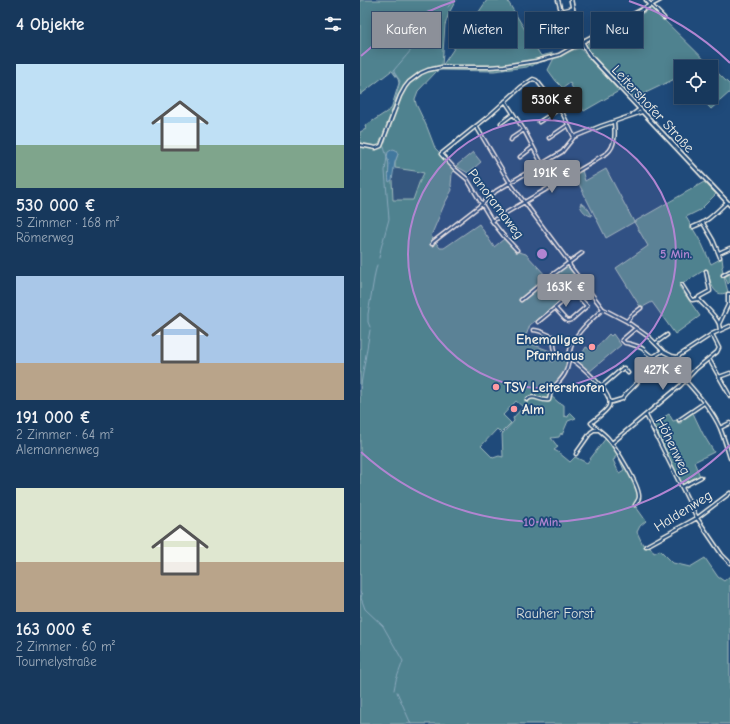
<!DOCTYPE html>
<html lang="de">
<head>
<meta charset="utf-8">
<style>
  :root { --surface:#17385c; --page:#244365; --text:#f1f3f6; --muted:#9eacbb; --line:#365272; --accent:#8c9099 }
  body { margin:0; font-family:"Comic Neue",sans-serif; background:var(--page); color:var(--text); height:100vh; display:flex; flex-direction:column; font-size:15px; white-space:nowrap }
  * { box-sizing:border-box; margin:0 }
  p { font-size:13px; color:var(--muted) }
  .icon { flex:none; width:22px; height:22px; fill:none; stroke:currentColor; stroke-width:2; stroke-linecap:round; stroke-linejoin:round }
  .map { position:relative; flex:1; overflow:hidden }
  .details { display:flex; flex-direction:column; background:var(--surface); width:360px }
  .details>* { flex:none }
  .top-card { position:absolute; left:12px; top:12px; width:298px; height:36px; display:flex; gap:8px }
  .fabs { position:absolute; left:314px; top:60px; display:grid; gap:8px }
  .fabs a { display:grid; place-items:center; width:44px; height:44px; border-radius:0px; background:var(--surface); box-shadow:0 2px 10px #0003,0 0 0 1px var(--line); font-size:20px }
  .price { position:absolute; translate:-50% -34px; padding:0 9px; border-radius:4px; background:var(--accent); color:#fff; font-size:13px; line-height:26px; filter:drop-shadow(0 1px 2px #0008) }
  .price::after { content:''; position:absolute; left:50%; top:24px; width:12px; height:9px; margin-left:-6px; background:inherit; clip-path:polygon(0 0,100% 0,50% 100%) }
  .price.active { background:#222; color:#fff }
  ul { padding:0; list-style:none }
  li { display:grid; align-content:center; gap:8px; height:212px; padding:0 16px }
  li span { display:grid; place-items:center; height:124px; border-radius:0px; color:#555 }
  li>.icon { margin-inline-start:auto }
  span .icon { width:72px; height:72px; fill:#fffc; stroke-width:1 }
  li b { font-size:17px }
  h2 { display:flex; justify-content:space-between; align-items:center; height:48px; padding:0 16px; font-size:17px }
  .pill { padding:0 14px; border-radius:0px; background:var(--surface); box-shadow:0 2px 10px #0003,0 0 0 1px var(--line); font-size:14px; line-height:36px }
  .pill.active { background:var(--accent); color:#fff }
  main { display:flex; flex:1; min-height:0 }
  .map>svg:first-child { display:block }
  .built { fill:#34577e }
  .green { fill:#4f828f; stroke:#a2babc; fill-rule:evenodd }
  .water { fill:#42789e; stroke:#89a8bc }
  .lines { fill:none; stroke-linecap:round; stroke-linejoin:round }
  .stream { stroke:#89a8bc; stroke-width:1 }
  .street-casing { stroke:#f4f1e8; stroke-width:5 }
  .secondary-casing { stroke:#f4f1e8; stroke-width:5.5 }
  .street { stroke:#1f4a7a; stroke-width:2 }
  .secondary { stroke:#1f4a7a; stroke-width:2.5 }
  .ring { fill:none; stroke:#b185d1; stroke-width:2 }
  .poi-dot { fill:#ff9aa2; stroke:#1f4a7a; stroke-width:1.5 }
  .labels { text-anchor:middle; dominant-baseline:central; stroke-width:3.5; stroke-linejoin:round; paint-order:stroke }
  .street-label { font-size:14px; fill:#f4f1e8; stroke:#1f4a7a }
  .poi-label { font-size:14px; font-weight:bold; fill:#f4f1e8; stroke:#1f4a7a; text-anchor:start }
  .park-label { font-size:14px; fill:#dbe0db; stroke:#1f4a7a }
  .centre { fill:#b185d1; stroke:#1f4a7a; stroke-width:2 }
  .ring-label { font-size:12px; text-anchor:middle; font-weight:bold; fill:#b185d1; stroke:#1f4a7a; stroke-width:3.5; stroke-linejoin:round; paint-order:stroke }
</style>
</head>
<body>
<main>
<section class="details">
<h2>4 Objekte<svg class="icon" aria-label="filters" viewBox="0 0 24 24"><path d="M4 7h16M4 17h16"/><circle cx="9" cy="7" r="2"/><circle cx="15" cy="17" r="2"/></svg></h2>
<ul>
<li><span style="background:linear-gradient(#bfe0f5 65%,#7fa58c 0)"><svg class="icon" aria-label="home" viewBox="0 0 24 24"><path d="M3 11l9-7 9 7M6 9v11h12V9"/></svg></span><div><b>530 000 €</b><p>5 Zimmer · 168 m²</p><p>Römerweg</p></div></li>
<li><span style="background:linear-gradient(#a9c7e8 70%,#b9a48a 0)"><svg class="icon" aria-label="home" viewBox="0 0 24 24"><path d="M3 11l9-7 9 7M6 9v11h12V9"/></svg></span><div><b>191 000 €</b><p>2 Zimmer · 64 m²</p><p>Alemannenweg</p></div></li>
<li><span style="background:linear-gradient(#dfe7d0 60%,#b9a48a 0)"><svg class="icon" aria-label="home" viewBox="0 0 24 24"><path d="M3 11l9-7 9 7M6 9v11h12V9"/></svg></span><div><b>163 000 €</b><p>2 Zimmer · 60 m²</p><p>Tournelystraße</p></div></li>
</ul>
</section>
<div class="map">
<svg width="370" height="724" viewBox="0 0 370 724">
  <rect width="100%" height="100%" fill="#1f4a7a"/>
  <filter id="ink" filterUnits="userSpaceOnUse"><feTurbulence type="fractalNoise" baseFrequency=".025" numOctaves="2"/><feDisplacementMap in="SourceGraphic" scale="8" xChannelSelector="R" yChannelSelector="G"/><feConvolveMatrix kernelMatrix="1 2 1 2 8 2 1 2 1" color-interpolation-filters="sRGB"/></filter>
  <g filter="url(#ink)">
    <path class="built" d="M 35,168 L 55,171 L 64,173 L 59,183 L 53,200 L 33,200 L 32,180 Z"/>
    <path class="green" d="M 0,0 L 96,0 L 89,13 L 85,25 L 82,66 L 127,0 L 147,0 L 181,56 L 193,53 L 194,55 L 185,61 L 177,63 L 172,66 L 170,65 L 167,67 L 134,71 L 81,70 L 77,71 L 58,91 L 55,99 L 56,104 L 67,127 L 75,148 L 95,169 L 92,174 L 91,185 L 92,190 L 84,205 L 71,236 L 80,248 L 84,248 L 119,224 L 134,247 L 144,239 L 156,251 L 166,254 L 188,278 L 209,262 L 210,266 L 224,284 L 180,321 L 175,321 L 170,325 L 164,341 L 198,354 L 197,355 L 195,355 L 191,360 L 192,362 L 200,356 L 199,355 L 209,358 C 208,365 206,373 202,379 C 196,386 193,386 190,395 L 199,403 L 204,405 L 204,416 L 208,417 L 210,412 L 216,418 L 208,421 L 202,435 L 201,433 L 199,437 L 191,438 L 198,447 L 194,450 L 198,452 L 210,462 L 215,457 L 227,463 L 246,438 C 255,448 278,483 278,496 C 278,499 276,502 274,504 L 286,521 L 280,526 L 277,532 L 283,545 L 289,545 L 294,553 L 300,550 L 313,563 L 330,567 L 345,558 L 358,577 L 364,581 L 370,576 L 370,724 L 111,724 L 109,722 L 108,724 L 0,724 L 0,132 L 6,129 L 5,126 L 31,109 L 39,83 L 38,79 L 32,71 L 31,71 L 0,95 ZM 38,154 L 35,162 L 35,168 L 55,171 L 64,173 L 59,183 L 53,200 L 33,200 L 32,180 L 29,181 C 27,172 31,167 27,157 ZM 156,401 L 163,407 L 153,418 L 154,421 L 142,434 L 143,457 L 139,456 L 133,458 L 121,446 L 137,429 L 141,433 L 151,423 L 143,415 ZM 258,456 L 264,470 L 259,473 L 253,460 L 255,459 L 255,457 Z
      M 292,8 L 370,85 L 370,92 L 351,109 L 340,97 L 351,97 L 351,67 L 321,67 L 321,76 L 275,98 L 259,84 L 235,58 L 226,45 L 228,43 Z
      M 220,48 L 259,91 L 224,111 L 210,83 L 203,88 L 196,81 L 188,70 L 195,56 Z
      M 113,152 L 121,162 L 108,173 L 96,166 Z
      M 246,169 L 274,222 L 344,182 L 356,194 L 340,210 L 326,217 L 342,244 L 351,264 L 362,258 L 363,266 L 362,267 L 364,277 L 370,274 L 370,282 L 368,284 L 367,282 L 367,281 L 364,277 L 368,292 C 352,300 351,279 346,269 L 319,286 L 340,316 L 315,334 L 292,302 L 281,308 L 256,268 L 288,246 L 274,222 L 246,238 L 214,174 L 222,170 L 225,181 Z
      M 221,203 C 226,205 230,211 232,216 C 227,216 221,210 220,205 Z
      M 249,334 L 251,336 L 253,334 L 261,345 L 229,372 L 217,362 L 226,347 L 233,351 Z
      M 332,411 L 343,434 L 354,452 L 334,462 L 340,476 L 322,485 L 292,424 L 309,414 L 313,421 L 317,420 L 318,423 L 321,423 L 322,419 Z"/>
    <path class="water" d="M 33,149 L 36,150 L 38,154 L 35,162 L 32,180 L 29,182 C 27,173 31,165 27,157 L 28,152 Z"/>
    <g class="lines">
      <path class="stream" d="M 88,7 L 94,0
        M 32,112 L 40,81 L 34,72 L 34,70 C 43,59 60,42 65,28 C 67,23 66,17 67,12 L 70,11
        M 25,143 L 33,115
        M 19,258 L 21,248 L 29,219 L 25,171 L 27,157 L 24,147
        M 10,327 L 8,322 L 8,314 L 15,273 L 17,265
        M 0,391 L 10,330
        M 0,592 L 2,594 L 1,598 L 5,609 L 23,626 L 43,661 L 36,680 L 34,690
        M 37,692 L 51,724"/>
      <defs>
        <path id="street" d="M 198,0 L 201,11 L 213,8
          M 286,0 L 304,18
          M 145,101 L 164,130 L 182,164
          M 169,105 L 187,93
          M 273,114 L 280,109
          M 179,122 L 199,109
          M 141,123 L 153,114
          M 116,126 L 150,183 L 209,262 L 210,266 L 243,309 L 266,321 L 290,338 L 304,352 L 312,356 L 317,357 L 320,355 L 352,334 L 370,326
          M 189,138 L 208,125
          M 151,140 L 152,138 L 164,130
          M 0,145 L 16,148 L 21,146 L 40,96 L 45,87 L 49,82 L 61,73 L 68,70 L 82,67 L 129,67 L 144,66 L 176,61 L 199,55 L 222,42
          M 160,157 L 173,147
          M 132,221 L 233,162 C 237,158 242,156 247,153 C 256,146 255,132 254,122
          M 343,223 L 353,240 L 360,257
          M 333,227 C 349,221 355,213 367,202
          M 72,244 L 73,242 L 122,204 L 136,191 L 202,152 L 214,137 L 241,126 L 282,112
          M 157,250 L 143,235 L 132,221 L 107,179 L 95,169 L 81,154 L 130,115 L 161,87 L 173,79 L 176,80 L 178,82 L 203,114 L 214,137
          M 359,253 L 370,248
          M 363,275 L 370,271
          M 322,285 L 331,299 L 332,300 L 338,299 C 345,307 355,314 359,324
          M 338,299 L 339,297 L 350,291 L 346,271
          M 161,300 L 188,278 L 222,253
          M 195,308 L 205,319 L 208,321 L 211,320 L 227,306 L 214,292
          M 267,321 L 272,315 L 281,308
          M 178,322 L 224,284
          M 276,328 L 262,340 L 265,343 C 268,343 281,347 283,349 C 292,357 291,359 302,351
          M 173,330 C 181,330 187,335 194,337 C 194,342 193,348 196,352 C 200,356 206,356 211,359 C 220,365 254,393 249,406 C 247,411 236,419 231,423 C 236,428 242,432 247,437 C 255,446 280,486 279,497 C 279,500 276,503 275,505
          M 360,330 L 359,324 L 368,305 L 368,294 L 370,294
          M 296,343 L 307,335
          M 349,359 L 370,396
          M 359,377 L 370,373
          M 325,380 C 338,395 352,410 360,428 C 364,438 367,448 370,458
          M 241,387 L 263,368 L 264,368 L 268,373
          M 167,400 C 173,393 181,402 189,400 C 190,396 190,392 193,388 C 198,382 203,379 206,371 C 210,363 208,355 211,347 C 215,333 233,318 243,309
          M 250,402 L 252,402 L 262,399 L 267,393 L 277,383 L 279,379 L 280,370 L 282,366 L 291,361 L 296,356
          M 286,415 L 337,518 L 362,555 L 370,563
          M 319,420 L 344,403
          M 360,428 L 370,423
          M 252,443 L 320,386 L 336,369 L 357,352 L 359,348 L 352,334
          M 216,454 L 217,452 L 231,432 L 234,430 L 238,430
          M 322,487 L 341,477
          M 286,546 L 337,518 L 370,493"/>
        <path id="secondary" d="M 211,0 C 215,21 218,39 231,57 L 370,205
          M 222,42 L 300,0"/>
      </defs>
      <use href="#street" class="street-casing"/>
      <use href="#secondary" class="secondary-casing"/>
      <use href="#street" class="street"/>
      <use href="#secondary" class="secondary"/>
    </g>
  </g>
  <circle cx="182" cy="254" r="134" fill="#b185d1" fill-opacity=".12"/>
  <g class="ring">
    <circle cx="182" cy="254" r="134"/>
    <path d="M370 445A268 268 0 0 1 1 452M1 56A268 268 0 0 1 95 1M269 1A268 268 0 0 1 370 63"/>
  </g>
  <g class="poi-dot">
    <circle cx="232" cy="347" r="4"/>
    <circle cx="136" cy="387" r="4"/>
    <circle cx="154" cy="409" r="4"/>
  </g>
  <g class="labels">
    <g class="street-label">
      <text transform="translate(293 109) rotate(47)">Leitershofer Straße</text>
      <text transform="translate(136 204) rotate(53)">Panoramaweg</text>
      <text transform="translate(313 446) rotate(64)">Höhenweg</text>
      <text transform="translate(323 511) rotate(-32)">Haldenweg</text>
    </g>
    <g class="poi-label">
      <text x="224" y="339" text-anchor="end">Ehemaliges<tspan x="224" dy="16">Pfarrhaus</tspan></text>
      <text x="144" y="387">TSV Leitershofen</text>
      <text x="162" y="409">Alm</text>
    </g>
    <g class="park-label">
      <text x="195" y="613">Rauher Forst</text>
    </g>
  </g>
  <circle cx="182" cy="254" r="6" class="centre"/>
  <g class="ring-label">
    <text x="316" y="258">5 Min.</text>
    <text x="182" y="526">10 Min.</text>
  </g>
</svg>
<div class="fabs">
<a><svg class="icon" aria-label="locate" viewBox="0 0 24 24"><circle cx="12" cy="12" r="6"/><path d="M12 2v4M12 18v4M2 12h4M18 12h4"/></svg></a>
</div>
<b class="price active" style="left:192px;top:121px">530K €</b>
<b class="price" style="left:192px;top:194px">191K €</b>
<b class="price" style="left:206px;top:308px">163K €</b>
<b class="price" style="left:303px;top:391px">427K €</b>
<div class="top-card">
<a class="pill active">Kaufen</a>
<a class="pill">Mieten</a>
<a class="pill">Filter</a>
<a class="pill">Neu</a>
</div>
</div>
</main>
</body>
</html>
